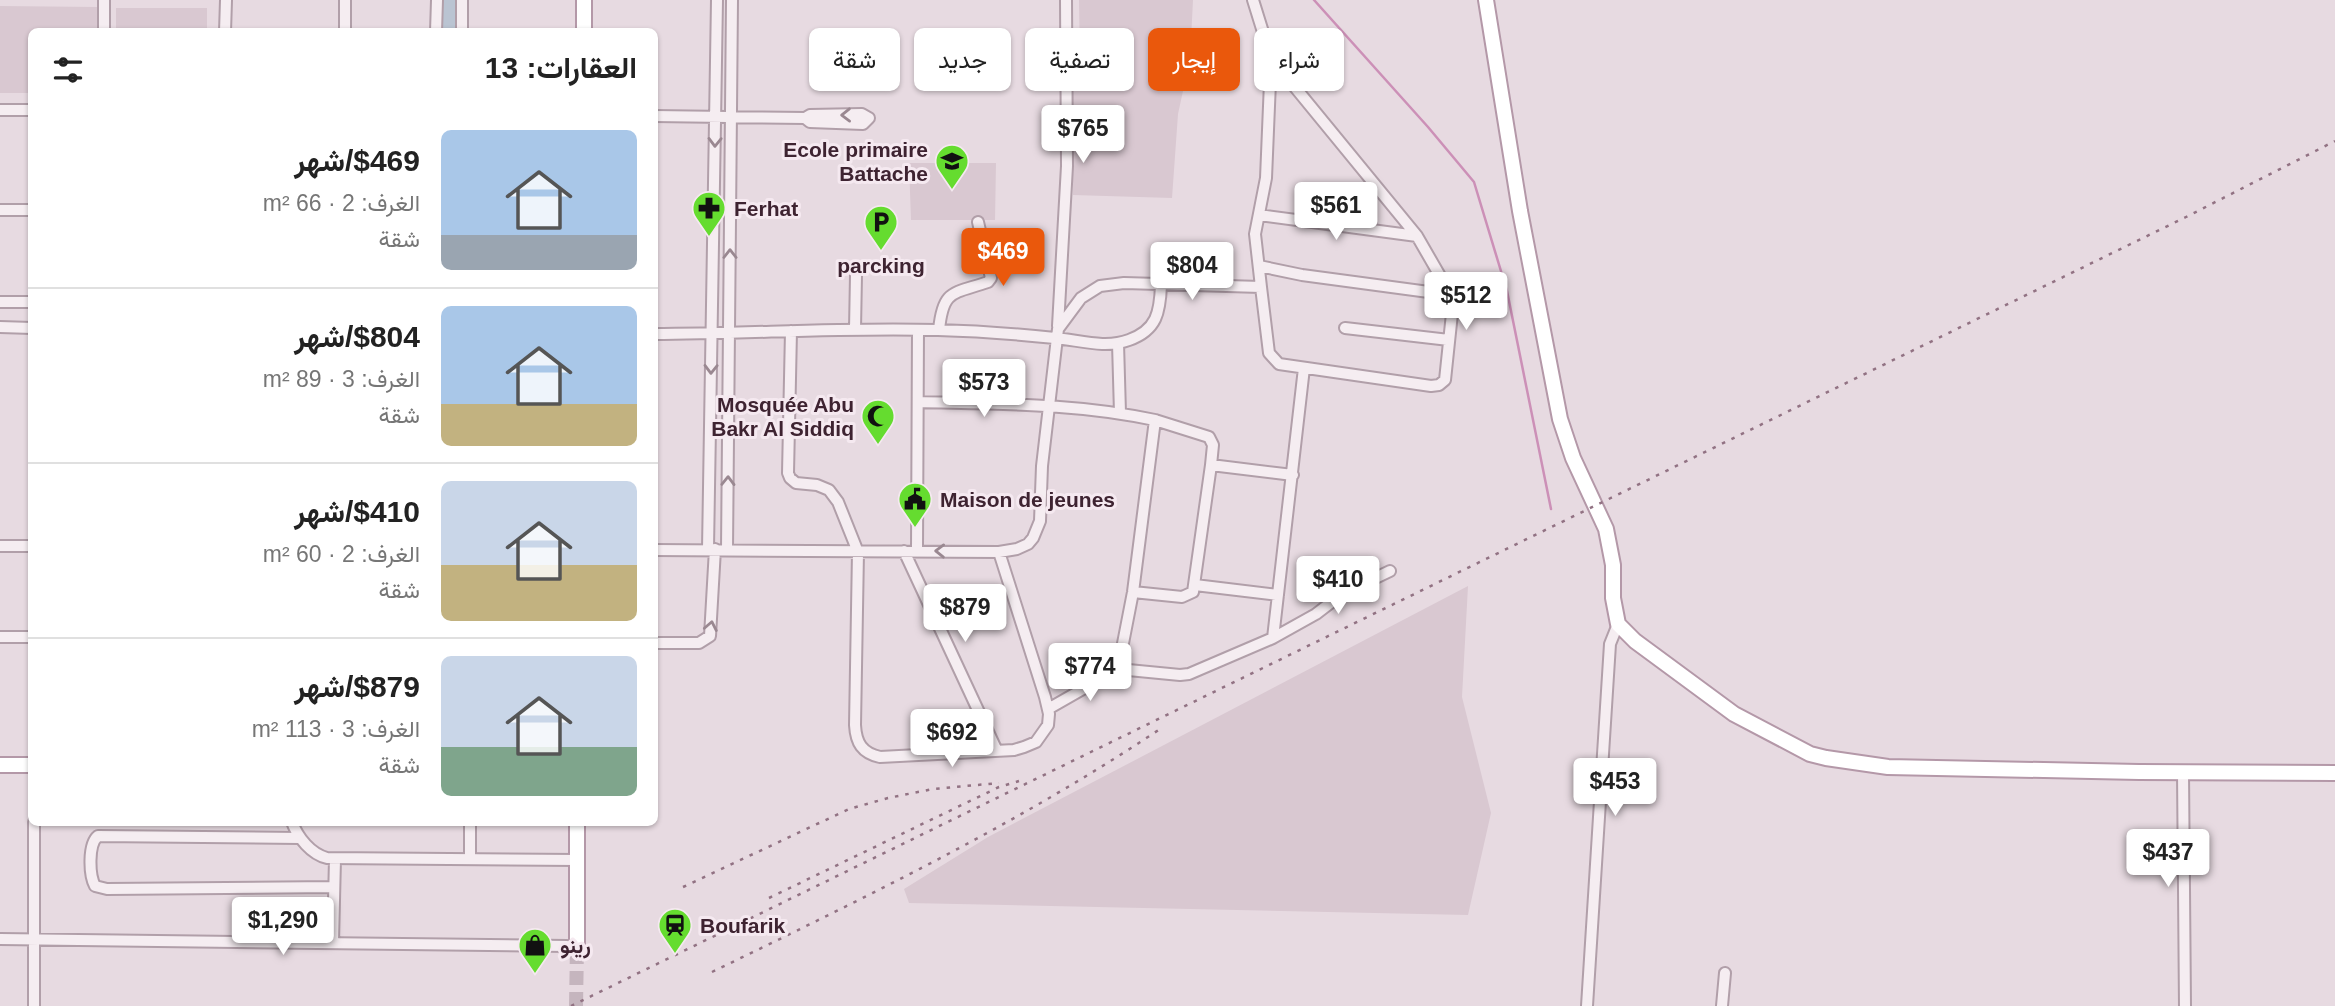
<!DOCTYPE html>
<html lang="ar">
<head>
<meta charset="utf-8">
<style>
  :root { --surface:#fff; --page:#f6f6f6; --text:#222; --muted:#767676; --line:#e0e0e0; --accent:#ea580c }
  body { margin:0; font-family:Arial,Vazirmatn,sans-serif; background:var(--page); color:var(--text); direction:rtl; height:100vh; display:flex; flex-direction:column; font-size:26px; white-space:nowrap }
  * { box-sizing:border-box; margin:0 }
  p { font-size:23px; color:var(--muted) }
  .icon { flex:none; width:38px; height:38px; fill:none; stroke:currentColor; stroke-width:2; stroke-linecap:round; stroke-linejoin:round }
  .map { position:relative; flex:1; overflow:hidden; direction:ltr }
  .side { position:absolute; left:28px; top:28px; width:630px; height:798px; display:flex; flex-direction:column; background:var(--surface); border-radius:10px; box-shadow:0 2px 5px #0004; direction:rtl }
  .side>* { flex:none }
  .banner { position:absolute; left:679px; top:28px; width:665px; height:63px; direction:rtl; display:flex; gap:14px }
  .price { position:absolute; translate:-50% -60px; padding:0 16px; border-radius:7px; background:#fff; color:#222; font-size:23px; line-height:46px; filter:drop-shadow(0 2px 4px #0008) }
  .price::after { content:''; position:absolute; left:50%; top:42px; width:21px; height:16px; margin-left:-10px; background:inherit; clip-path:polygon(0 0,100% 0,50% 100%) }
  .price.active { background:var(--accent); color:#fff }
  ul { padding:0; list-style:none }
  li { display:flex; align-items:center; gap:21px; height:175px; padding:0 21px }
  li+li { border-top:2px solid var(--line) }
  li span { display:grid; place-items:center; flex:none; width:196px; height:140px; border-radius:10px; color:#555 }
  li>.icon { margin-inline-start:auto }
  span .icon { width:84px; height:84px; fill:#fffc; stroke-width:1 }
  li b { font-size:30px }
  h2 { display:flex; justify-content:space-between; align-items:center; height:84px; padding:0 21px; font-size:30px }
  .tag { padding:0 24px; border-radius:10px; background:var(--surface); box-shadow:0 2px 5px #0004; font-size:24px; line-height:63px }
  .tag.active { background:var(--accent); color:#fff }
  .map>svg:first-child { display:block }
  .built { fill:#d9c8d1 }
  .green { fill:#bac4d2 }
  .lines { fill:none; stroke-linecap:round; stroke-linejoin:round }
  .stream { stroke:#cc90b7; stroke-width:2.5 }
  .major-tunnel { stroke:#c5b5be; stroke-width:14; stroke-dasharray:14 7; stroke-linecap:butt }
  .minor-casing { stroke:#b19fa9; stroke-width:14 }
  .major-casing { stroke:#b498a8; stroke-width:18 }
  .minor { stroke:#f5edf1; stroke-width:10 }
  .major { stroke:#fff; stroke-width:14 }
  .rail { stroke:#927283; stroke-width:2.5; stroke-dasharray:3.5 7; stroke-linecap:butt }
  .oneway { stroke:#9a8891 }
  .labels { text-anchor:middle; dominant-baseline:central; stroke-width:6; stroke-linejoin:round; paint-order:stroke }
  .poi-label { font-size:21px; font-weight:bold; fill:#3e2331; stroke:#f5e9f0; text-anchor:start }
</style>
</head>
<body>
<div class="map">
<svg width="2335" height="1006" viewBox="0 0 2335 1006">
  <rect width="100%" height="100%" fill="#e7dae1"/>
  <path class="built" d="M 1079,0 L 1193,0 L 1190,59 L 1178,114 L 1172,198 L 1073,195 L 1072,62 L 1080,63 Z
    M 0,6 L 97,7 L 97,31 L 32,32 L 31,93 L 0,93 Z
    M 116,8 L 207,8 L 207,31 L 116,31 Z
    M 909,163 L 996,163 L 995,220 L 911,220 Z
    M 1468,586 L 1462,697 L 1491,813 L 1468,915 L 909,903 L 904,889 L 988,837 Z"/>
  <path class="green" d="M 443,0 L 458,0 L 458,31 L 442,31 Z"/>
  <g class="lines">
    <path class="stream" d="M 1314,0 L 1428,127 L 1474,182 L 1507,291 L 1551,509"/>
    <path class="major-tunnel" d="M 576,1006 L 577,947"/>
    <defs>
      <path id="minor" d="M 104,0 L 104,32
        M 345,0 L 345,32
        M 225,32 L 226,0
        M 436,32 L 437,0
        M 462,32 L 462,0
        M 0,110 L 32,110
        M 654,116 L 805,118 L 810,122 L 863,124 L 869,118 L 862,114 L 810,115 L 805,118
        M 0,210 L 32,210
        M 1259,215 L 1417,236
        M 1259,266 L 1302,275 L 1451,295
        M 1261,287 L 1269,353 L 1279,364 L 1431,386 L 1439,385 L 1445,380 L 1453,304 L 1451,295 L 1417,236 L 1271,58
        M 0,302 L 32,302
        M 1058,326 L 1067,166 L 1066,0
        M 0,327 L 32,328
        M 1345,328 L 1449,340
        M 855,329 L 856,275
        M 939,330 C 943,289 953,294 988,282 L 991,278 L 978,222
        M 791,331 L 788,473 L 790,478 L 796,483 L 817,485 L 829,490 L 838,502 L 858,552 L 855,725 C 856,743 862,753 880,757 L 1014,750 L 1024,747 L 1036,742 L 1048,725 L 1049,714 L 1045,697 L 999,552
        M 654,334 C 749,334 843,327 938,330 C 977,331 1016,334 1055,338 C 1079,340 1105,349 1129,340 C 1157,330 1160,312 1161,285
        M 1118,343 L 1120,413
        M 918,402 C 998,404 1076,403 1155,420 L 1133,592 L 1118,669 L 1180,675 L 1189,674 L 1273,638 L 1304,368
        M 1211,465 L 1293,475
        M 0,546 L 32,546
        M 708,549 L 717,0
        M 727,549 L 732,0
        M 654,550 L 999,552 L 1017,549 L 1028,544 L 1033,538 L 1040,521 L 1042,466 L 1058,329 L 1081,298 L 1100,286 L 1124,283 L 1261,287 L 1255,234 L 1266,178 L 1271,58 L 1253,0
        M 917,550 L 918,330
        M 904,551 L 997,751
        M 1195,585 L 1278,595
        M 1133,592 L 1182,597 L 1193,592 L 1211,465 L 1213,445 L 1209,437 L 1155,420
        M 0,637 L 32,637
        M 1273,638 L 1316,614 L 1342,594 L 1390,571
        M 654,643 L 699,643 L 710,636 L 715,549
        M 1048,709 L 1118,669
        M 2183,772 L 2185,1006
        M 292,822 C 298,838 311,854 327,858 L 577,860
        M 470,822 L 470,859
        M 300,838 L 98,836 C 88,844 89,875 95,886 L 107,889 L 334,887
        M 0,939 L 567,946
        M 333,942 L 335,859
        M 34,1006 L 34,822
        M 1587,1006 L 1610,644 L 1618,624
        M 1722,1006 L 1725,973"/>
      <path id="major" d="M 1486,0 L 1520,211 L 1560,419 L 1573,458 L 1606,529 L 1613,565 L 1613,598 L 1618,624 L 1635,641 L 1734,714 L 1810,754 L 1826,758 L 1888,767 L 2139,772 L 2335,773
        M 584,32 L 584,0
        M 0,765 L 32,765
        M 577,947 L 577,822"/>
    </defs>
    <use href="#minor" class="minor-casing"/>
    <use href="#major" class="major-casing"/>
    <use href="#minor" class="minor"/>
    <use href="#major" class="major"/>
    <path class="rail" d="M 683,887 L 849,809 L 888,798 L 933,789 L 999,783
      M 769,898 L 999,787 L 1019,781
      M 712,972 C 866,897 1020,823 1163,727
      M 571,1006 L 2186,217 L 2335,141"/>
  </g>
  <defs><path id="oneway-chevron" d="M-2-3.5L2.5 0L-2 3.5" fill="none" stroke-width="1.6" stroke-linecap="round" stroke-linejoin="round" transform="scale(1.75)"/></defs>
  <g class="oneway">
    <use href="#oneway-chevron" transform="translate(846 115) rotate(179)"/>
    <use href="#oneway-chevron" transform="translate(715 142) rotate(91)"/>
    <use href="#oneway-chevron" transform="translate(730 254) rotate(-90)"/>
    <use href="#oneway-chevron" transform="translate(711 369) rotate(91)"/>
    <use href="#oneway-chevron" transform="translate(728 481) rotate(-89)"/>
    <use href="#oneway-chevron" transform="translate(940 551) rotate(-179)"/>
    <use href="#oneway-chevron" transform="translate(711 626) rotate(-79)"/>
  </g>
  <defs>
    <symbol id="school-pin" viewBox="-11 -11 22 30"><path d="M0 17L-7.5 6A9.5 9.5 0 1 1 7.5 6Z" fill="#65dc2f" stroke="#f5e9f0"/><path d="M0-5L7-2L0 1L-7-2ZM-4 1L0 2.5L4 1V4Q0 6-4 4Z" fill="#111"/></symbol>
    <symbol id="pharmacy-pin" viewBox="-11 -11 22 30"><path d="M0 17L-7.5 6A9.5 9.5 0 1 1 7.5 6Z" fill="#65dc2f" stroke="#f5e9f0"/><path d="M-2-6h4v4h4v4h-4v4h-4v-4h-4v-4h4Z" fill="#111"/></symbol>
    <symbol id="parking-pin" viewBox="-11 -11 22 30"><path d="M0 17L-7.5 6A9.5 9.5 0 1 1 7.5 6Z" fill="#65dc2f" stroke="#f5e9f0"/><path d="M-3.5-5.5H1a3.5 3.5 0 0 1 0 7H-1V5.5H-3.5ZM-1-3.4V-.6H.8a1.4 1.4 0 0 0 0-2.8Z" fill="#111"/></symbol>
    <symbol id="mosque-pin" viewBox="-11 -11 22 30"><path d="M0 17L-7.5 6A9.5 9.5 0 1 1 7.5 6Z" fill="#65dc2f" stroke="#f5e9f0"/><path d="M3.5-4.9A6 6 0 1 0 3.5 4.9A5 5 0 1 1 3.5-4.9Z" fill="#111"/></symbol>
    <symbol id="civic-pin" viewBox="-11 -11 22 30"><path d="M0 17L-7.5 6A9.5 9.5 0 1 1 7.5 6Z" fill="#65dc2f" stroke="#f5e9f0"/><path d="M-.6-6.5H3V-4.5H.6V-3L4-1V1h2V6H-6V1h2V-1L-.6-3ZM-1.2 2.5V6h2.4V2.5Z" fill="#111"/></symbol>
    <symbol id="station-pin" viewBox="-11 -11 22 30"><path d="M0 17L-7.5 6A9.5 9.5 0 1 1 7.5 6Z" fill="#65dc2f" stroke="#f5e9f0"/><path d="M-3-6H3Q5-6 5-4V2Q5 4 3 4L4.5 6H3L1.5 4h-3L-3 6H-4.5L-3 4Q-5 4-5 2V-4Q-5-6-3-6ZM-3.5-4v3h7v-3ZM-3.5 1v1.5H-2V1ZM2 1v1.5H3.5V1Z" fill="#111"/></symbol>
    <symbol id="shop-pin" viewBox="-11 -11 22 30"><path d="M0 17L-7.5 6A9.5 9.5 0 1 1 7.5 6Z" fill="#65dc2f" stroke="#f5e9f0"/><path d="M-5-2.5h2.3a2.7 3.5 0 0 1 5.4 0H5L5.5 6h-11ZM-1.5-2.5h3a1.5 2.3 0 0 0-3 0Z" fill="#111"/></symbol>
  </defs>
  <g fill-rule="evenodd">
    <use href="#school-pin" x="933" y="142" width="38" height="52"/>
    <use href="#pharmacy-pin" x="690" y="189" width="38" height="52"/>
    <use href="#parking-pin" x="862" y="203" width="38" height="52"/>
    <use href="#mosque-pin" x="859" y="397" width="38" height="52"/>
    <use href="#civic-pin" x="896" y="480" width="38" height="52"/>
    <use href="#station-pin" x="656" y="906" width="38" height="52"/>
    <use href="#shop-pin" x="516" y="926" width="38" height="52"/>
  </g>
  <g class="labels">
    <g class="poi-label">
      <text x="928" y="149" text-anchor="end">Ecole primaire<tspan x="928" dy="24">Battache</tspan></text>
      <text x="734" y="208">Ferhat</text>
      <text x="881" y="265" text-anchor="middle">parcking</text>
      <text x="854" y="404" text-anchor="end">Mosquée Abu<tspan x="854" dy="24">Bakr Al Siddiq</tspan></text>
      <text x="940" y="499">Maison de jeunes</text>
      <text x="700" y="925">Boufarik</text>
      <text x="560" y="945">رينو</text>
    </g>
  </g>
</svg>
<b class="price" style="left:1083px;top:165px">$765</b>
<b class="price" style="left:1336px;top:242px">$561</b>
<b class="price active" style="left:1003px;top:288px">$469</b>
<b class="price" style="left:1192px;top:302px">$804</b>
<b class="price" style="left:1466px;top:332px">$512</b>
<b class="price" style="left:984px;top:419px">$573</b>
<b class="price" style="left:1338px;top:616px">$410</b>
<b class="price" style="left:965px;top:644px">$879</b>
<b class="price" style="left:1090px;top:703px">$774</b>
<b class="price" style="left:952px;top:769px">$692</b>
<b class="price" style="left:1615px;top:818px">$453</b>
<b class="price" style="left:2168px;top:889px">$437</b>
<b class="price" style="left:283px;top:957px">$1,290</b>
<div class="banner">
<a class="tag">شراء</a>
<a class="tag active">إيجار</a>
<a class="tag">تصفية</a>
<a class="tag">جديد</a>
<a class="tag">شقة</a>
</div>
<section class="side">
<h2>العقارات: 13<svg class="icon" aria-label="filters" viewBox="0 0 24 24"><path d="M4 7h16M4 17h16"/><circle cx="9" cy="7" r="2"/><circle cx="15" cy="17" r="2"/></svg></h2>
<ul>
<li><span style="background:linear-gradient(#a9c7e8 75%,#9aa5b1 0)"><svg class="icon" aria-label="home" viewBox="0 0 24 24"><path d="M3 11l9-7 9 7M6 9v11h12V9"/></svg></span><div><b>$469/شهر</b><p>الغرف: 2 · 66 m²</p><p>شقة</p></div></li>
<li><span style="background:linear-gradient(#a9c7e8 70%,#c2b280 0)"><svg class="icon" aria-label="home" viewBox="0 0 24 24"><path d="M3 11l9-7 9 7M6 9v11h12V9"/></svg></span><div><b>$804/شهر</b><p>الغرف: 3 · 89 m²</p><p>شقة</p></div></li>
<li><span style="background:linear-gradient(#c9d6e8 60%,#c2b280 0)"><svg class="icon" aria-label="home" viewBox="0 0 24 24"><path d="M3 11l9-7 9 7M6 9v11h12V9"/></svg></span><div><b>$410/شهر</b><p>الغرف: 2 · 60 m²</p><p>شقة</p></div></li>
<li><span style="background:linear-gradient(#c9d6e8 65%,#7fa58c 0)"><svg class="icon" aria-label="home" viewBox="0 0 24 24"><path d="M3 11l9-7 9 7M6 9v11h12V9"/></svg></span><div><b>$879/شهر</b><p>الغرف: 3 · 113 m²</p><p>شقة</p></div></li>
</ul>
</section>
</div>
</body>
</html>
